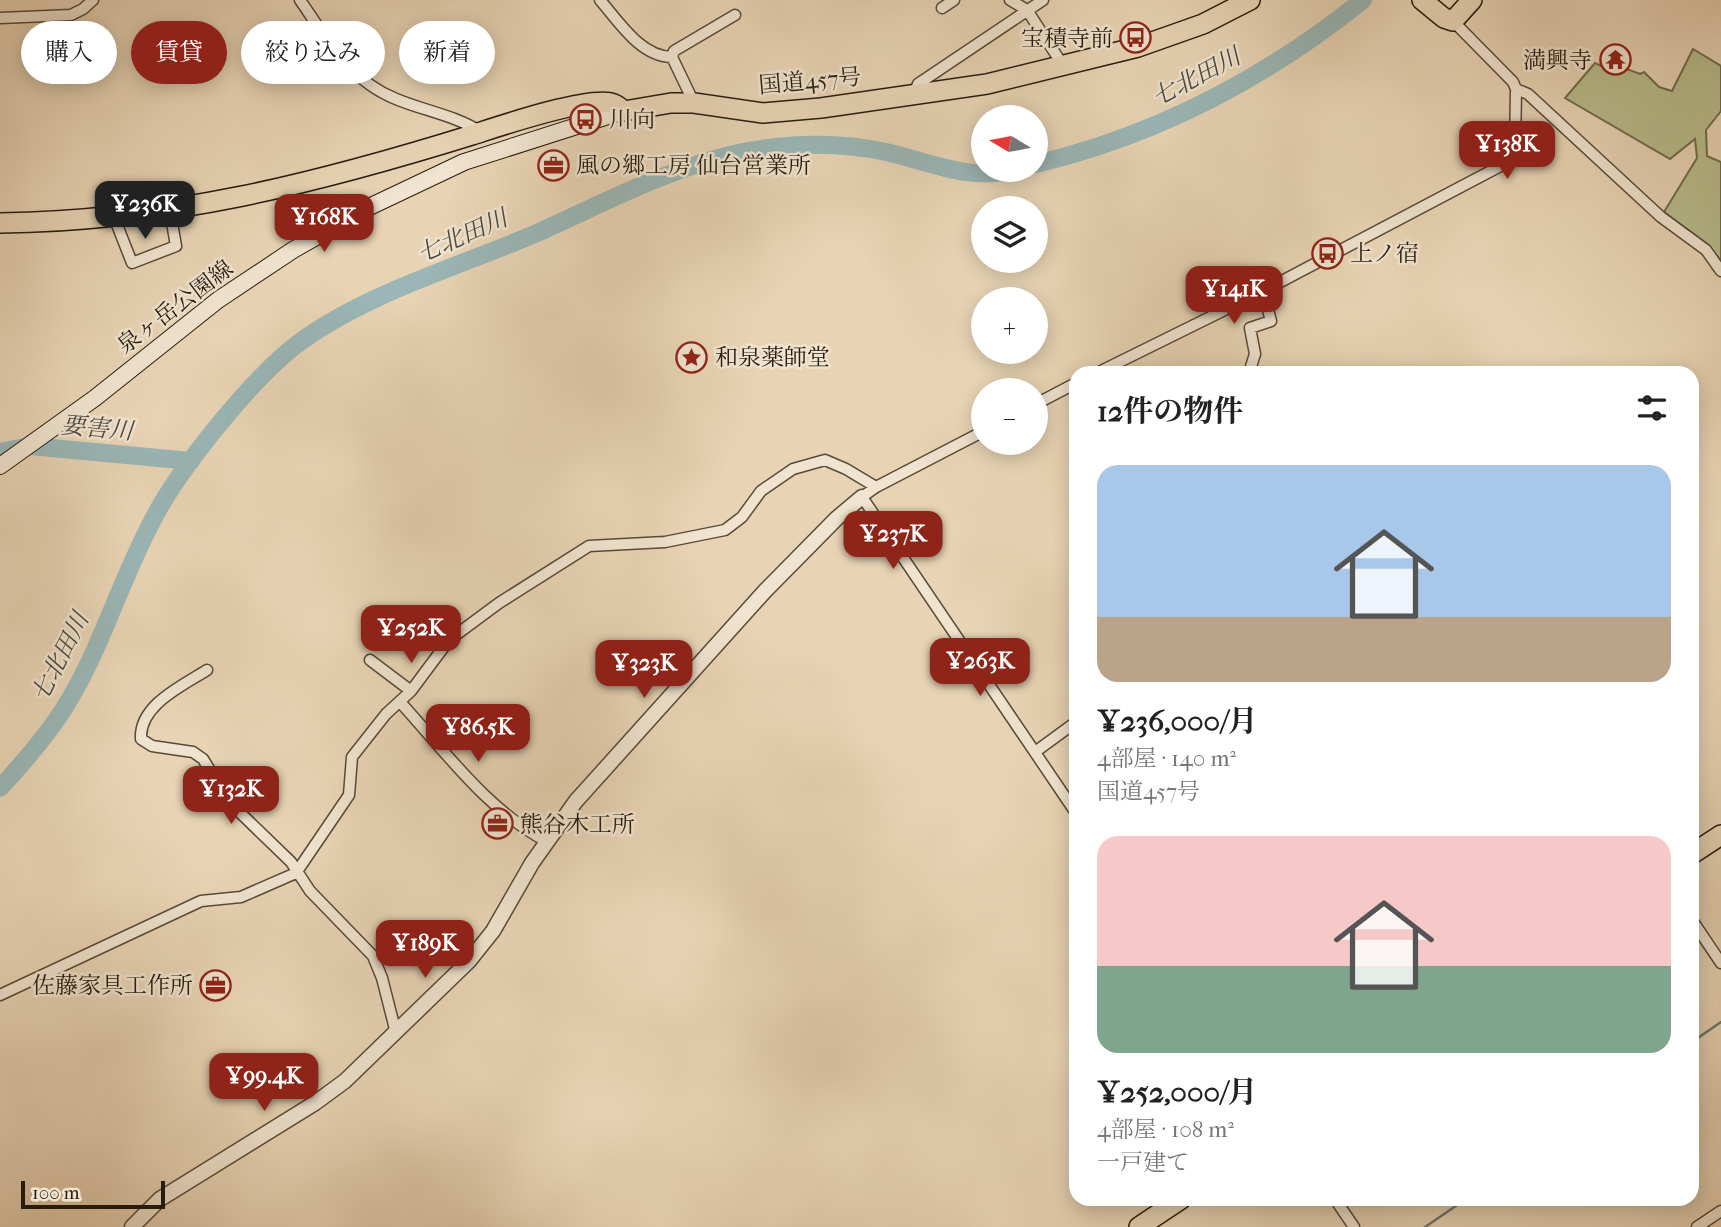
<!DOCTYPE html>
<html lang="ja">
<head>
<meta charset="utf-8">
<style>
  :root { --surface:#fff; --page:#f2f2f2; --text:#222; --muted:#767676; --accent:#8f2418 }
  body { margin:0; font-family:"IM FELL French Canon","Noto Serif JP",serif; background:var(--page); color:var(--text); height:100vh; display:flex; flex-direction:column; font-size:26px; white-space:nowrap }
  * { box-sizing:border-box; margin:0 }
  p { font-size:23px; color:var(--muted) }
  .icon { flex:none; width:38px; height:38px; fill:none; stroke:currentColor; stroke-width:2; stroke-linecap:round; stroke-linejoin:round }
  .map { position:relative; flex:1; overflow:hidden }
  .panel { position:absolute; left:1069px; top:366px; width:630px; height:840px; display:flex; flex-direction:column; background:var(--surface); border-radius:21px; box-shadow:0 4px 18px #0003 }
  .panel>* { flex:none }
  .top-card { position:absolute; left:21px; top:21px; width:665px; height:63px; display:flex; gap:14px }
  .needle { width:46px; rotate:280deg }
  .buttons { position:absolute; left:971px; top:105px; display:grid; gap:14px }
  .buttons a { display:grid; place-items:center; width:77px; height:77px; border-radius:50%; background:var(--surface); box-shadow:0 4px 18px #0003; font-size:35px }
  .scale { position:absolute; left:21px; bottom:18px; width:144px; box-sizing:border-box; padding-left:7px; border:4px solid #271c0e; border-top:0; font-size:19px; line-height:24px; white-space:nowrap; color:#271c0e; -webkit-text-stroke:5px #f0e3cf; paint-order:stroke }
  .price { position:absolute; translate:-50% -60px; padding:0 16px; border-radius:14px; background:var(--accent); color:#fff; font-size:23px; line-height:46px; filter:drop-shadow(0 2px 4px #0008) }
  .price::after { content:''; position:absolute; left:50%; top:42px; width:21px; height:16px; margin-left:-10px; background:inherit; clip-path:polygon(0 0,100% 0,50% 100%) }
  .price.on { background:#222; color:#fff }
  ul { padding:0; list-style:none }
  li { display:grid; align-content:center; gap:14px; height:371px; padding:0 28px }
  li span { display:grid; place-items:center; height:217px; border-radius:21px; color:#555 }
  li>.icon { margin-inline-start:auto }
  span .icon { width:126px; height:126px; fill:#fffc; stroke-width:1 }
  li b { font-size:30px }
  h2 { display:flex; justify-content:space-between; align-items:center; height:84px; padding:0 28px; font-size:30px }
  .pill { padding:0 24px; border-radius:32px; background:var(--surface); box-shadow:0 4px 18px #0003; font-size:24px; line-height:63px }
  .pill.on { background:var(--accent); color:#fff }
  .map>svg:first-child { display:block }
  .green { fill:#b8bc8c; stroke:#706c4d; stroke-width:2 }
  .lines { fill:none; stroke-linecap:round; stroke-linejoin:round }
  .stream { stroke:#6c7873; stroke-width:2.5 }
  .river { stroke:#9ab6b6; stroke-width:18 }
  .minor-casing { stroke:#574a38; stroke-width:13 }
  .tertiary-casing { stroke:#574a38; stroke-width:17 }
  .secondary-casing { stroke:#271c0e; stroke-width:18 }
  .trunk-casing { stroke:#271c0e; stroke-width:22 }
  .minor { stroke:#f0e3cf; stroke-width:10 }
  .tertiary { stroke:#f0e3cf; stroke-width:14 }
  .secondary { stroke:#f0e3cf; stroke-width:16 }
  .trunk { stroke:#e8d4b5; stroke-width:19 }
  .labels { text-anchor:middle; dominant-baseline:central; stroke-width:5; stroke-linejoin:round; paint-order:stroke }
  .poi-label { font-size:23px; fill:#271c0e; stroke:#f0e3cf; text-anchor:start }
  .street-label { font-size:23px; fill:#271c0e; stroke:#f0e3cf }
  .water-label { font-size:24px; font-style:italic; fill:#4a4a40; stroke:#f0e3cf }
</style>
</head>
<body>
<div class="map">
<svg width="1721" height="1227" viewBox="0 0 1721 1227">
  <rect width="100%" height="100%" fill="#e8d4b5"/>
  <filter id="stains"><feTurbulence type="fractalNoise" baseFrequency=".00286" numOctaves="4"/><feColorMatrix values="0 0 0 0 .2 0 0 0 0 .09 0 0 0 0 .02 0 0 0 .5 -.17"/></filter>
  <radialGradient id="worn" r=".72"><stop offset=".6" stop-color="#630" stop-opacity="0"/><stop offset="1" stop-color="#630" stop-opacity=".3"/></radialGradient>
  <path class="green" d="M 1693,49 L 1721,66 L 1721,111 L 1706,130 L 1707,156 L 1721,162 L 1721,261 L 1706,243 L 1664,212 L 1697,158 L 1695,139 L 1670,159 L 1565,98 L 1595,63 L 1618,74 L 1627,69 L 1640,74 L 1644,72 L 1659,87 L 1672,91 Z"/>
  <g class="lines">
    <path class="stream" d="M 1692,1042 L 1721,1022
      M 1425,1227 L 1466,1199"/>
    <path class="river" d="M 1036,164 C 1158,135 1266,78 1363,0
      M 0,452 L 30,446 L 191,461
      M 0,788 C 24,762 46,737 65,707 C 103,646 122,574 157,512 C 184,463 255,375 300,342 C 369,292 458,267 537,233 C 604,203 670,167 743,152 C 790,143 839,142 886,152 C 930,162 967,181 1013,170"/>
    <defs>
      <path id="minor" d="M 300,0 C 327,39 349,80 396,99 C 425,111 454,115 481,132
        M 600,0 C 619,22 641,57 672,57
        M 1010,0 L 1027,10 L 1064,67
        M 942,8 L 954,0
        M 0,18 L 71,15 L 83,9 L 93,0
        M 1516,89 L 1528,94 L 1661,217 L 1706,250 L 1721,271
        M 914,94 L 918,84 L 1043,0
        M 694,103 L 672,57 L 674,51 L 735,15
        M 114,217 L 132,263 L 176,246 L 170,211
        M 1097,373 L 1263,291 L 1508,162 L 1515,148 L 1516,89 L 1513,82 L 1453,21
        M 1249,373 L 1255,354 L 1250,328 L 1271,321 L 1263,291
        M 1036,404 L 1076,383
        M 984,431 L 876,487 L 862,497 L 1076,813
        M 370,660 L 411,691
        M 207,670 C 182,686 139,705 141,739 L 152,746 L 193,752 L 203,759 L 230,803 L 291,862 L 310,891 L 373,956 L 382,978 L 396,1033
        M 400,702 C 445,751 487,810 546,841
        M 1035,752 L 1076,722
        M 1692,920 L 1721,963
        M 0,995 L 201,901 L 241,897 L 296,873 L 349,795 L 352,757 L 386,714 L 411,691 L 449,640 L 499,603 L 589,546 L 665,542 L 725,530 L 742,517 L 761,491 L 793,469 L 825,460 L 846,469 L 876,487
        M 1335,1199 L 1354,1227
        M 1697,1227 L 1721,1211"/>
      <path id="tertiary" d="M 132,1227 L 160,1199 L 315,1103 L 345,1081 L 469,961 L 493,931 L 532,863 L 576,801 L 765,591 L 837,518 L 862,497"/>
      <path id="secondary" d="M 0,466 L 95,398 L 218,300 L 293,250 L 367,208 L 464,162 L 624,111"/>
      <path id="trunk" d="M 1422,0 L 1444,18 L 1453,21 L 1472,0
        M 0,223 C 167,221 314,184 472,135 C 500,126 585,97 611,103 C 617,104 620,108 624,111 L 671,103 L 694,103 L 763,113 L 821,108 L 987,84 L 1138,47 L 1203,24 L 1250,0
        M 1692,854 L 1721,835
        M 1139,1227 L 1181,1199"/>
    </defs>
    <use href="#minor" class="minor-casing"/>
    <use href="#tertiary" class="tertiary-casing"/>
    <use href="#secondary" class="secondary-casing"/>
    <use href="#trunk" class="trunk-casing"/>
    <use href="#minor" class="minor"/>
    <use href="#tertiary" class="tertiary"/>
    <use href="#secondary" class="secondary"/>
    <use href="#trunk" class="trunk"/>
  </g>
  <defs>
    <symbol id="bus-ring" viewBox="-11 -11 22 22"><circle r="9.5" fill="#f0e3cf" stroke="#8f2418" stroke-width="1.5"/><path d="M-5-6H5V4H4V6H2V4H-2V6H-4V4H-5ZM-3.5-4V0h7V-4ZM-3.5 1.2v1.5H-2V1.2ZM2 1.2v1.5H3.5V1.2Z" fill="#8f2418"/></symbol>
    <symbol id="temple-ring" viewBox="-11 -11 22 22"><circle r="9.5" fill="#f0e3cf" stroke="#8f2418" stroke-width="1.5"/><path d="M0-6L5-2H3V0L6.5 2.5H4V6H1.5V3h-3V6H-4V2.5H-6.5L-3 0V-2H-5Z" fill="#8f2418"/></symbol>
    <symbol id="office-ring" viewBox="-11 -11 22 22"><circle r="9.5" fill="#f0e3cf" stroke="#8f2418" stroke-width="1.5"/><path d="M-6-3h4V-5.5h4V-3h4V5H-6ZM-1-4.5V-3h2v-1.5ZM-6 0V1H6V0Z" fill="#8f2418"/></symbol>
    <symbol id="sight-ring" viewBox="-11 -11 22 22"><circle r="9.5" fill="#f0e3cf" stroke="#8f2418" stroke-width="1.5"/><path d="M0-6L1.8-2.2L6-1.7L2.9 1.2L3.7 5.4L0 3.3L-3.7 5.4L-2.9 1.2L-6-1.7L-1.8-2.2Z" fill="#8f2418"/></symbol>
  </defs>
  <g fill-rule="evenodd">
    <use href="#bus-ring" x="1118" y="20" width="35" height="35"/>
    <use href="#temple-ring" x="1598" y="42" width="35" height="35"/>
    <use href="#bus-ring" x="568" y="102" width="35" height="35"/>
    <use href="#office-ring" x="536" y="148" width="35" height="35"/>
    <use href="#bus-ring" x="1310" y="236" width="35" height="35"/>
    <use href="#sight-ring" x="674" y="340" width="35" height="35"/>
    <use href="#office-ring" x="480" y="806" width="35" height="35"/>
    <use href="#office-ring" x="198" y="968" width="35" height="35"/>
  </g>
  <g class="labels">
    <g class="poi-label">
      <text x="1113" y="38" text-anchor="end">宝積寺前</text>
      <text x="1592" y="60" text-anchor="end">満興寺</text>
      <text x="609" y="119">川向</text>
      <text x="576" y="165">風の郷工房 仙台営業所</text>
      <text x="1350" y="253">上ノ宿</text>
      <text x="715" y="357">和泉薬師堂</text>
      <text x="520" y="824">熊谷木工所</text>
      <text x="193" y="985" text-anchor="end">佐藤家具工作所</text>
    </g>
    <g class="street-label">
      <text transform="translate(810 81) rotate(-5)">国道457号</text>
      <text transform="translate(175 307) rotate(-37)">泉ヶ岳公園線</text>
    </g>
    <g class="water-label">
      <text transform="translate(1196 77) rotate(-28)">七北田川</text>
      <text transform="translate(462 236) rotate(-24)">七北田川</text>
      <text transform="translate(97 428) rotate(5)">要害川</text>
      <text transform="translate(60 657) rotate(-63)">七北田川</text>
    </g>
  </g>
  <rect width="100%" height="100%" filter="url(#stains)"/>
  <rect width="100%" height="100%" fill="url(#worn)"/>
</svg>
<div class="buttons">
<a><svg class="needle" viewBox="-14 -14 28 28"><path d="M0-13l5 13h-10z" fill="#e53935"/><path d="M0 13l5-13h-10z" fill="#767676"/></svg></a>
<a><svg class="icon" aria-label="layers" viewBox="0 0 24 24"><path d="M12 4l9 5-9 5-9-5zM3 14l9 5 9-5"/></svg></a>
<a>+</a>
<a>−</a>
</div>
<div class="scale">100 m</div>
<b class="price" style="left:1507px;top:181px">¥138K</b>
<b class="price on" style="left:145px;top:241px">¥236K</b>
<b class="price" style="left:324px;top:254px">¥168K</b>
<b class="price" style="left:1234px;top:326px">¥141K</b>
<b class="price" style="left:893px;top:571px">¥237K</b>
<b class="price" style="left:411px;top:665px">¥252K</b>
<b class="price" style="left:980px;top:698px">¥263K</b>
<b class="price" style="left:644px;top:700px">¥323K</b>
<b class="price" style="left:478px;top:764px">¥86.5K</b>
<b class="price" style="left:231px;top:826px">¥132K</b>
<b class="price" style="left:425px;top:980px">¥189K</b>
<b class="price" style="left:264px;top:1113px">¥99.4K</b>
<div class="top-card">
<a class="pill">購入</a>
<a class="pill on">賃貸</a>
<a class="pill">絞り込み</a>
<a class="pill">新着</a>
</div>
<section class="panel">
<h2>12件の物件<svg class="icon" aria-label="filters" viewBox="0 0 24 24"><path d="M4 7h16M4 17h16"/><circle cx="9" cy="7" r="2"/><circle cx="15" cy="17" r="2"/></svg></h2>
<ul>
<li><span style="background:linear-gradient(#a9c7e8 70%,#b9a48a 0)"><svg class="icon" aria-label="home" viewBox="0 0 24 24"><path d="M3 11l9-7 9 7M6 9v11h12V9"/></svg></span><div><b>¥236,000/月</b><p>4部屋 · 140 m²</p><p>国道457号</p></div></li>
<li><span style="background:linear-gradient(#f6c9c9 60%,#7fa58c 0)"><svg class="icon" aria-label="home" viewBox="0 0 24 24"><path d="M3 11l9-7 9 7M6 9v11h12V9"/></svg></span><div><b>¥252,000/月</b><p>4部屋 · 108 m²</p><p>一戸建て</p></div></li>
</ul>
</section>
</div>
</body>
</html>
